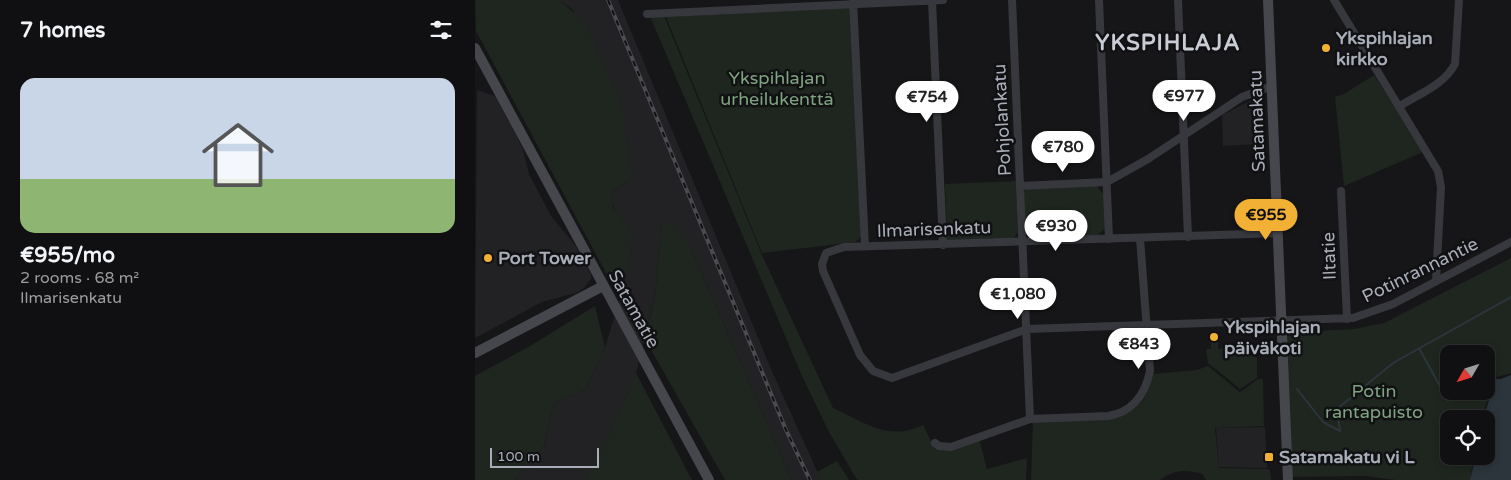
<!DOCTYPE html>
<html lang="en">
<head>
<meta charset="utf-8">
<style>
  :root { --surface:#101012; --page:#1e1e20; --text:#f1f3f6; --muted:#9c9d9f; --line:#303032; --accent:#f2b134 }
  body { margin:0; font-family:"Varela Round",sans-serif; background:var(--page); color:var(--text); height:100vh; display:flex; flex-direction:column; font-size:19px; white-space:nowrap }
  * { box-sizing:border-box; margin:0 }
  p { font-size:16px; color:var(--muted) }
  .icon { flex:none; width:28px; height:28px; fill:none; stroke:currentColor; stroke-width:2; stroke-linecap:round; stroke-linejoin:round }
  .map { position:relative; flex:1; overflow:hidden }
  .sheet { display:flex; flex-direction:column; background:var(--surface); width:475px }
  .sheet>* { flex:none }
  .needle { width:32px; rotate:231deg }
  .buttons { position:absolute; left:965px; top:345px; display:grid; gap:10px }
  .buttons a { display:grid; place-items:center; width:55px; height:55px; border-radius:10px; background:var(--surface); box-shadow:0 2px 8px #0003,0 0 0 1px var(--line); font-size:25px }
  .scale { position:absolute; left:15px; bottom:12px; width:109px; box-sizing:border-box; padding-left:5px; border:2px solid #a8adb8; border-top:0; font-size:14px; line-height:18px; white-space:nowrap; color:#a8adb8; -webkit-text-stroke:4px #111113; paint-order:stroke }
  .price { position:absolute; translate:-50% -42px; padding:0 11px; border-radius:18px; background:#fff; color:#222; font-size:16px; line-height:32px; filter:drop-shadow(0 1px 2px #0008) }
  .price::after { content:''; position:absolute; left:50%; top:30px; width:15px; height:11px; margin-left:-8px; background:inherit; clip-path:polygon(0 0,100% 0,50% 100%) }
  .price.active { background:var(--accent); color:#111 }
  ul { padding:0; list-style:none }
  li { display:grid; align-content:center; gap:10px; height:265px; padding:0 20px }
  li span { display:grid; place-items:center; height:155px; border-radius:15px; color:#555 }
  li>.icon { margin-inline-start:auto }
  span .icon { width:90px; height:90px; fill:#fffc; stroke-width:1 }
  li b { font-size:21px }
  h2 { display:flex; justify-content:space-between; align-items:center; height:60px; padding:0 20px; font-size:21px }
  main { display:flex; flex:1; min-height:0 }
  .map>svg:first-child { display:block }
  .built { fill:#222225 }
  .green { fill:#1e261f; fill-rule:evenodd }
  .water { fill:#2c353c }
  .lines { fill:none; stroke-linecap:round; stroke-linejoin:round }
  .stream { stroke:#2c353c; stroke-width:2 }
  .street { stroke:#37383d; stroke-width:8 }
  .secondary { stroke:#45474d; stroke-width:10 }
  .rail-casing { stroke:#4a4c52; stroke-width:4 }
  .rail { stroke:#111113; stroke-width:2; stroke-dasharray:5.5; stroke-linecap:butt }
  .poi-dot { fill:#f2b134; stroke:#111113; stroke-width:2 }
  .labels { text-anchor:middle; dominant-baseline:central; stroke-width:5; stroke-linejoin:round; paint-order:stroke }
  .poi-label { font-size:18px; font-weight:bold; fill:#a8adb8; stroke:#111113; text-anchor:start }
  .park-label { font-size:18px; fill:#7fa381; stroke:#111113 }
  .street-label { font-size:18px; fill:#a8adb8; stroke:#111113 }
  .district-label { font-size:22px; font-weight:bold; letter-spacing:1px; fill:#c9ccd4; stroke:#111113 }
</style>
</head>
<body>
<main>
<section class="sheet">
<h2>7 homes<svg class="icon" aria-label="filters" viewBox="0 0 24 24"><path d="M4 7h16M4 17h16"/><circle cx="9" cy="7" r="2"/><circle cx="15" cy="17" r="2"/></svg></h2>
<ul>
<li><span style="background:linear-gradient(#c9d6e8 65%,#8fb573 0)"><svg class="icon" aria-label="home" viewBox="0 0 24 24"><path d="M3 11l9-7 9 7M6 9v11h12V9"/></svg></span><div><b>€955/mo</b><p>2 rooms · 68 m²</p><p>Ilmarisenkatu</p></div></li>
</ul>
</section>
<div class="map">
<svg width="1036" height="480" viewBox="0 0 1036 480">
  <rect width="100%" height="100%" fill="#161618"/>
  <path class="built" d="M 84,0 L 143,0 L 296,369 L 346,480 L 317,480 L 212,240 L 187,226 L 180,296 L 161,373 L 140,425 L 120,463 L 108,480 L 39,480 L 69,446 L 74,420 L 80,403 L 111,389 L 130,347 L 150,284 L 151,222 L 142,216 L 136,201 L 138,191 L 151,182 L 153,154 L 150,131 L 98,10 Z
    M 2,90 L 20,96 L 39,131 L 48,150 L 54,174 L 76,216 L 100,245 L 116,274 L 116,279 L 109,288 L 101,293 L 67,302 L 0,338 Z
    M 781,98 L 783,144 L 748,146 L 747,115 Z
    M 790,427 L 792,468 L 744,467 L 741,428 Z"/>
  <path class="green" d="M 0,0 L 84,0 L 110,22 L 146,103 L 157,175 L 151,182 L 138,191 C 133,213 144,213 156,228 C 157,252 153,276 145,299 L 1,31 Z
    M 375,8 L 386,236 L 381,242 L 287,253 L 191,17 Z
    M 175,16 L 189,16 L 287,255 L 358,408 C 390,422 412,442 448,425 L 458,445 L 465,449 L 504,439 L 512,469 L 552,458 L 551,480 L 383,480 L 381,478 L 354,432 L 327,376 Z
    M 899,75 L 948,152 L 869,186 L 860,97 L 869,94 Z
    M 541,181 L 543,232 L 539,238 L 472,240 L 470,184 Z
    M 621,185 L 629,195 L 630,228 L 623,235 L 556,238 L 550,231 L 549,192 L 553,188 Z
    M 192,220 L 212,240 L 317,480 L 250,480 L 170,339 L 180,296 L 187,226 Z
    M 1036,258 L 1036,373 L 1014,379 L 1016,391 L 1006,419 L 974,419 L 974,456 L 999,456 L 995,480 L 921,480 L 889,476 L 816,477 L 810,334 L 824,332 L 879,329 L 909,323 ZM 974,354 L 1011,354 L 1011,391 L 974,391 Z
    M 120,306 L 130,347 L 111,389 L 80,403 L 74,420 L 69,446 L 39,480 L 0,480 L 0,376 L 55,346 Z
    M 736,342 L 743,342 L 743,349 L 774,345 L 775,350 L 782,358 L 782,378 L 765,389 L 733,363 L 731,349 L 736,349 Z
    M 733,366 L 765,392 L 783,379 L 788,379 L 789,426 L 740,428 L 744,468 L 792,469 L 795,470 L 796,480 L 731,480 L 727,474 C 712,469 698,470 685,480 L 556,480 L 558,421 C 575,421 592,420 609,420 C 647,419 669,415 678,374 L 722,370 Z
    M 161,373 L 217,480 L 108,480 C 131,447 146,410 161,373 Z
    M 362,461 L 374,480 L 346,480 L 342,472 Z"/>
  <path class="water" d="M 1036,375 L 1036,480 L 995,480 L 1001,456 L 1011,456 L 1011,419 L 1008,419 L 1017,391 L 1014,379 L 1026,379 Z"/>
  <g class="lines">
    <path class="stream" d="M 944,348 L 973,401 L 990,391
      M 1011,380 L 1014,379
      M 822,389 L 848,422 L 865,431 L 862,409 L 918,363 L 1036,297"/>
    <path class="street" d="M 378,0 L 390,246
      M 537,0 L 555,419
      M 624,0 L 634,239
      M 703,0 L 713,237
      M 859,0 L 963,171 L 966,187 L 961,281
      M 457,1 L 468,245
      M 172,14 L 468,0
      M 925,106 C 944,94 969,85 980,64 L 984,0
      M 545,186 L 632,182 L 673,159 L 767,97 L 797,86
      M 866,191 L 872,319
      M 803,233 L 369,247 L 351,253 L 347,264 L 348,271 L 385,355 L 398,371 L 417,378 L 552,329 L 878,318 L 918,304 L 1036,242
      M 460,443 L 464,446 L 476,447 L 555,419 L 633,416 C 658,412 670,395 675,371 L 665,238"/>
    <path class="secondary" d="M 793,0 L 813,480
      M 0,48 L 234,480
      M 0,353 L 128,286"/>
    <defs>
      <path id="rail" d="M 133,0 L 311,430 L 335,480"/>
    </defs>
    <use href="#rail" class="rail-casing"/>
    <use href="#rail" class="rail"/>
  </g>
  <g class="poi-dot">
    <circle cx="851" cy="48" r="5"/>
    <circle cx="13" cy="258" r="5"/>
    <circle cx="739" cy="337" r="5"/>
    <rect x="789" y="452" width="10" height="10" rx="2.5"/>
  </g>
  <g class="labels">
    <g class="poi-label">
      <text x="861" y="38">Ykspihlajan<tspan x="861" dy="21">kirkko</tspan></text>
      <text x="23" y="258">Port Tower</text>
      <text x="749" y="327">Ykspihlajan<tspan x="749" dy="21">päiväkoti</tspan></text>
      <text x="804" y="457">Satamakatu vi L</text>
    </g>
    <g class="park-label">
      <text x="302" y="78">Ykspihlajan<tspan x="302" dy="21">urheilukenttä</tspan></text>
      <text x="899" y="391">Potin<tspan x="899" dy="21">rantapuisto</tspan></text>
    </g>
    <g class="street-label">
      <text transform="translate(527 120) rotate(-93)">Pohjolankatu</text>
      <text transform="translate(782 121) rotate(-92)">Satamakatu</text>
      <text transform="translate(459 229) rotate(-2)">Ilmarisenkatu</text>
      <text transform="translate(854 256) rotate(-92)">Iltatie</text>
      <text transform="translate(945 270) rotate(-26)">Potinrannantie</text>
      <text transform="translate(159 309) rotate(61)">Satamatie</text>
    </g>
    <g class="district-label">
      <text x="693" y="43">YKSPIHLAJA</text>
    </g>
  </g>
</svg>
<div class="buttons">
<a><svg class="needle" viewBox="-14 -14 28 28"><path d="M0-13l5 13h-10z" fill="#e53935"/><path d="M0 13l5-13h-10z" fill="#9c9d9f"/></svg></a>
<a><svg class="icon" aria-label="locate" viewBox="0 0 24 24"><circle cx="12" cy="12" r="6"/><path d="M12 2v4M12 18v4M2 12h4M18 12h4"/></svg></a>
</div>
<div class="scale">100 m</div>
<b class="price" style="left:709px;top:122px">€977</b>
<b class="price" style="left:452px;top:123px">€754</b>
<b class="price" style="left:588px;top:173px">€780</b>
<b class="price active" style="left:791px;top:241px">€955</b>
<b class="price" style="left:581px;top:252px">€930</b>
<b class="price" style="left:543px;top:320px">€1,080</b>
<b class="price" style="left:664px;top:370px">€843</b>
</div>
</main>
</body>
</html>
